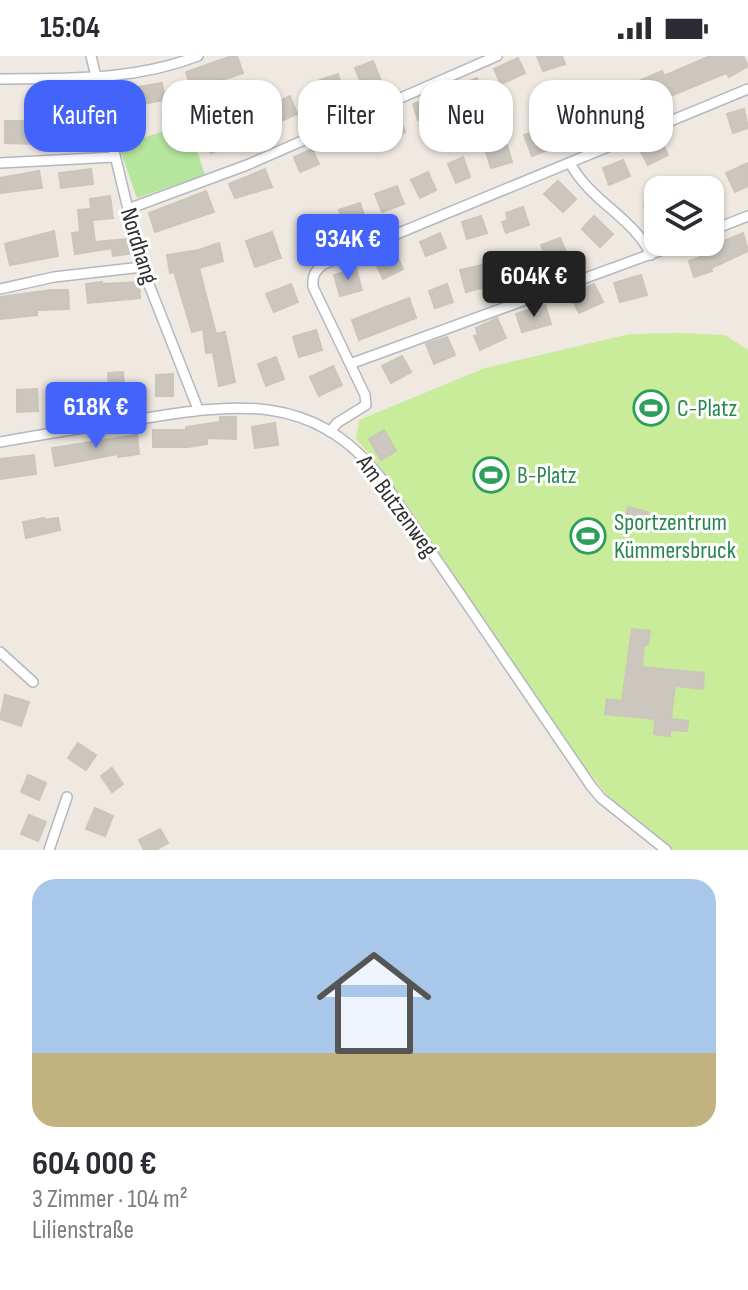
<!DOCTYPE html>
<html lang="de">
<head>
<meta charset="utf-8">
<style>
  :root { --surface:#fff; --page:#f2f2f3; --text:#2b2b33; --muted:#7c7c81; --line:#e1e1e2; --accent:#4264fb }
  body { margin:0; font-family:"Sofia Sans Condensed",sans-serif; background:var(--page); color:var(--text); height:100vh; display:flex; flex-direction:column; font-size:30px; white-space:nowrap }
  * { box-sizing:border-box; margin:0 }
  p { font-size:26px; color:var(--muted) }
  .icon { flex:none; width:44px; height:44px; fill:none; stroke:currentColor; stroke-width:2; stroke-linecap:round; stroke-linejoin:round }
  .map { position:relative; height:794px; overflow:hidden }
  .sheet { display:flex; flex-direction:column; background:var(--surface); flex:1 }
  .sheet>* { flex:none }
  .guide { position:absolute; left:24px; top:24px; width:700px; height:72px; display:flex; gap:16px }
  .tools { position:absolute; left:644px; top:120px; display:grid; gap:16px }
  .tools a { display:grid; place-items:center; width:80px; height:80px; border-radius:16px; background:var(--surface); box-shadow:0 2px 6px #0004; font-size:40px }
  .price { position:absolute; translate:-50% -68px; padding:0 18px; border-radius:8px; background:var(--accent); color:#fff; font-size:26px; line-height:52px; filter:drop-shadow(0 2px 4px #0008) }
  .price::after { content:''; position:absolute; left:50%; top:48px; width:24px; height:18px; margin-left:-12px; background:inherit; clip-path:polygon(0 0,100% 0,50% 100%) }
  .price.active { background:#222; color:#fff }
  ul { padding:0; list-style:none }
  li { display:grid; align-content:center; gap:16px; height:424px; padding:0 32px }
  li+li { border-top:2px solid var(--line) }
  li span { display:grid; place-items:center; height:248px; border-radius:24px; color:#555 }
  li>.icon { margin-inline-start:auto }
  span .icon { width:144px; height:144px; fill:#fffc; stroke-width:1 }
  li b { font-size:34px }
  .chip { padding:0 28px; border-radius:24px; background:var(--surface); box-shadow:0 2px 6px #0004; font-size:28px; line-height:72px }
  .chip.active { background:var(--accent); color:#fff }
  .status { display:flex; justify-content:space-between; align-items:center; height:56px; padding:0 40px; background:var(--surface); direction:ltr }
  .status svg { height:22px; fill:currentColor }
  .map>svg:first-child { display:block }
  .green { fill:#b6e59e }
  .pitch { fill:#c9ec9a }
  .building { fill:#cbc7bf; stroke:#cbc5ba; stroke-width:2 }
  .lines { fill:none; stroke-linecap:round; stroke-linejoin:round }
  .minor-casing { stroke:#b4b7c1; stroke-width:12 }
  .minor { stroke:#fff; stroke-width:9 }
  .labels { text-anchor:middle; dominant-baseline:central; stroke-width:6; stroke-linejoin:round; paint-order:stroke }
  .street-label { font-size:24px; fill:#2e2e2e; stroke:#fff }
  .leisure-label { font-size:24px; fill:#27864d; stroke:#fff; text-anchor:start }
</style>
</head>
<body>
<div class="status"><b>15:04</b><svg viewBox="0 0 49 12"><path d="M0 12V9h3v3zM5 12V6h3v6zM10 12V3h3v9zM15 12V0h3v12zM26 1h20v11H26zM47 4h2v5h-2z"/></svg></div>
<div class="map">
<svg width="748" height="794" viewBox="0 0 748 794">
  <rect width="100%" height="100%" fill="#efe9e1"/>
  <path class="green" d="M 188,67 L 205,119 L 137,142 L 120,94 L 123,91 L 119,90 Z"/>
  <path class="pitch" d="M 680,277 L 725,279 L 748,294 L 748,794 L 671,794 L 612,746 L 557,674 L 383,414 L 356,383 L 359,364 L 485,312 L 630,278 Z"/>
  <path class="building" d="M 232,0 L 237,0 L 243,17 L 192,34 L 186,16 Z
    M 537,0 L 562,0 L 565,8 L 543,15 Z
    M 710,0 L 743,0 L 748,10 L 729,21 L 726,17 L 600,69 L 602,74 L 580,82 L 572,60 L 608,47 L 603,33 L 625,25 L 627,30 L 662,15 L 664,20 Z
    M 518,2 L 525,17 L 501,28 L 494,13 Z
    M 373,5 L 381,25 L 363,32 L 355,12 Z
    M 338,18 L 344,39 L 326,45 L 320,24 Z
    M 477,22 L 482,35 L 459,44 L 454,31 Z
    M 162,27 L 165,44 L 135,49 L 132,32 Z
    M 290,40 L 297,58 L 279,66 L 271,49 Z
    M 427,43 L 432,60 L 418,64 L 413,48 Z
    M 744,53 L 748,72 L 733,77 L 727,58 Z
    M 397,56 L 405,76 L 380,86 L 373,66 Z
    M 85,59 L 89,80 L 59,84 L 60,89 L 39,91 L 39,88 L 5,87 L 5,65 L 27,65 L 27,71 L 68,69 L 67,62 Z
    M 224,64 L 233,89 L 211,97 L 202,72 Z
    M 546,71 L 554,92 L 532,100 L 524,79 Z
    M 661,85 L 668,99 L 648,109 L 641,96 Z
    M 507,89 L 512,106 L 491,112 L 486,96 Z
    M 312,93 L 319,108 L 300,116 L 294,101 Z
    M 463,101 L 470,121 L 456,127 L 448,108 Z
    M 623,104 L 630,120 L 609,129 L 603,112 Z
    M 748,107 L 748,130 L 735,136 L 726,117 Z
    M 91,113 L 93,128 L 61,132 L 59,117 Z
    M 265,113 L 272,131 L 235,142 L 229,128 Z
    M 39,115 L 42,132 L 0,137 L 0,122 Z
    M 428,116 L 436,134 L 420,142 L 411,124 Z
    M 709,121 L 713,134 L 677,134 L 677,133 Z
    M 558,125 L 576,143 L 563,156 L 544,138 Z
    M 397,130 L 404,148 L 382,156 L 375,138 Z
    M 206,135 L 214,156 L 155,176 L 149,157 Z
    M 110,140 L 113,162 L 92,164 L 95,186 L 127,183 L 129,198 L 113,200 L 112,192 L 75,198 L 72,177 L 80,176 L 78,154 L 91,153 L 90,143 Z
    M 658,143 L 658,176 L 644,150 Z
    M 360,147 L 366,165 L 345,171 L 339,154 Z
    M 523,151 L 529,169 L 506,177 L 502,166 L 508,164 L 506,157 Z
    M 320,160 L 329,182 L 309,190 L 300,168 Z
    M 481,160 L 487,177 L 467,183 L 462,166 Z
    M 594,160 L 613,178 L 600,191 L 582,173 Z
    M 54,175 L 58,200 L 10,209 L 5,188 Z
    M 272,176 L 281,202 L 255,211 L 246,185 Z
    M 440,177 L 446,192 L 426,200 L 420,186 Z
    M 743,177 L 748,195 L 711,212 L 712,215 L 694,221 L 689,205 L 720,194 L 717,188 Z
    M 560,182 L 568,201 L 549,208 L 541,189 Z
    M 219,187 L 223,205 L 199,212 L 216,278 L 225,276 L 235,326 L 219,330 L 213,296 L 206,297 L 203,273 L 192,276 L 174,216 L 170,217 L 167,199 L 199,194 Z
    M 393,192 L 403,213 L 383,223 L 373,201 Z
    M 523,197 L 531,218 L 510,225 L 502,205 Z
    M 483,209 L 488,230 L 466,236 L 460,214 Z
    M 356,213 L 362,234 L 340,240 L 334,219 Z
    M 641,219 L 647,239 L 620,246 L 614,227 Z
    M 102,226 L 102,228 L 139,226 L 140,242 L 88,247 L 86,228 Z
    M 291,228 L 298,246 L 274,256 L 266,238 Z
    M 447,228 L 453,246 L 435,252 L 429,235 Z
    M 594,228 L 603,246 L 579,257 L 570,239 Z
    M 51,234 L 68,234 L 69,253 L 37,254 L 37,259 L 0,263 L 0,241 Z
    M 409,242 L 416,262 L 359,284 L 352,264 Z
    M 545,249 L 551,268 L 522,276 L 516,258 Z
    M 497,262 L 506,282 L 480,294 L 474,280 L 478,279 L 476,272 Z
    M 316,274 L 322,294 L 299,301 L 293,281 Z
    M 447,281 L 455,299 L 434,308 L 426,288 Z
    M 402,300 L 411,316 L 391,327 L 382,310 Z
    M 276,301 L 284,323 L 266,330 L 258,308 Z
    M 333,310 L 342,329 L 319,340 L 310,321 Z
    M 123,316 L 125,344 L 110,345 L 108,317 Z
    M 173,318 L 173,340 L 156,340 L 156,319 Z
    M 37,333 L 38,355 L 17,356 L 17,334 Z
    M 83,339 L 84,356 L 56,357 L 55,340 Z
    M 220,361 L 236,361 L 236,383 L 207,382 L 207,388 L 188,391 L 153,391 L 153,374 L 186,374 L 186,371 L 220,366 Z
    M 275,367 L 278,389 L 255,392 L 252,371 Z
    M 384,374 L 396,395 L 381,404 L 369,383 Z
    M 137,379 L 139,398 L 118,401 L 118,398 L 55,410 L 52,392 Z
    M 34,399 L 36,418 L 0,423 L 0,403 Z
    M 628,451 L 648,456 L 646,465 L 637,463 L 636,471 L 624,468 Z
    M 44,462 L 44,464 L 58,462 L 60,474 L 26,482 L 23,466 Z
    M 632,573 L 650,575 L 648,589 L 644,589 L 642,611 L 704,617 L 703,633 L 675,630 L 671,663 L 688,665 L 687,675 L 670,674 L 670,680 L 654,678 L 655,663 L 605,658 L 607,643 L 622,645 Z
    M 5,639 L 29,646 L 21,670 L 0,663 Z
    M 78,687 L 96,699 L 86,714 L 68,702 Z
    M 112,712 L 123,728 L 112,736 L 101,720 Z
    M 28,719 L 46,727 L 39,744 L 21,736 Z
    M 95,752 L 113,760 L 105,780 L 86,773 Z
    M 29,759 L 46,766 L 38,785 L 21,778 Z
    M 160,773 L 168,787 L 156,794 L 144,794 L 139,784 Z"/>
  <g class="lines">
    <defs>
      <path id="minor" d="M 91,0 L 142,211 L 198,353
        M 0,23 C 68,22 134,25 198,0
        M 0,107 L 114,101
        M 570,107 C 590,145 634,162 651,199
        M 128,153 L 247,109 L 497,0
        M 710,175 L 748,160
        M 0,233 L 54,221 L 142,211
        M 350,308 L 684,186
        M 330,376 L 337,367 L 366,349 L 365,339 L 313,231 C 312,219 315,215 324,208 L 748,33
        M 0,386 C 45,378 89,371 134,364 C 232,348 312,334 381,422 L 591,730 L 601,742 L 666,794
        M 0,596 L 33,626
        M 49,794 L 67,741"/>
    </defs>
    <use href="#minor" class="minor-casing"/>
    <use href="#minor" class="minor"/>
  </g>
  <defs>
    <symbol id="stadium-ring" viewBox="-11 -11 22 22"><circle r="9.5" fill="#fff" stroke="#2e9e5b" stroke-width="1.5"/><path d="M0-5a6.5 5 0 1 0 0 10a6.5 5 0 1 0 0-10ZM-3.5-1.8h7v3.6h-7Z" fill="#2e9e5b"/></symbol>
  </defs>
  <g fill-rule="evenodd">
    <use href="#stadium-ring" x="631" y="332" width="40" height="40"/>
    <use href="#stadium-ring" x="471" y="399" width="40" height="40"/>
    <use href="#stadium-ring" x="568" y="460" width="40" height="40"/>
  </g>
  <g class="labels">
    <g class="street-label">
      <text transform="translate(139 190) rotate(73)">Nordhang</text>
      <text transform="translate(397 450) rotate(54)">Am Butzenweg</text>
    </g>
    <g class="leisure-label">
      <text x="677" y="352">C-Platz</text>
      <text x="517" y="419">B-Platz</text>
      <text x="614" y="466">Sportzentrum<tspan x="614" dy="28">Kümmersbruck</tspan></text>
    </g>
  </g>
</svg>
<div class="tools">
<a><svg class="icon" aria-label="layers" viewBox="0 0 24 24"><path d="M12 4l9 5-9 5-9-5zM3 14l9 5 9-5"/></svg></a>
</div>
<b class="price" style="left:348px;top:226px">934K €</b>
<b class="price active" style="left:534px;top:263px">604K €</b>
<b class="price" style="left:96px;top:394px">618K €</b>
<div class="guide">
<a class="chip active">Kaufen</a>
<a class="chip">Mieten</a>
<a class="chip">Filter</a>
<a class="chip">Neu</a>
<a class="chip">Wohnung</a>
</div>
</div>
<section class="sheet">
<ul>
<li><span style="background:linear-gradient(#a9c7e8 70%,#c2b280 0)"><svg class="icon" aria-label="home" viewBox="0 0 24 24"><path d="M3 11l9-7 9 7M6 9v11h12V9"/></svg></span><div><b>604 000 €</b><p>3 Zimmer · 104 m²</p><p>Lilienstraße</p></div></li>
</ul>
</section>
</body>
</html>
